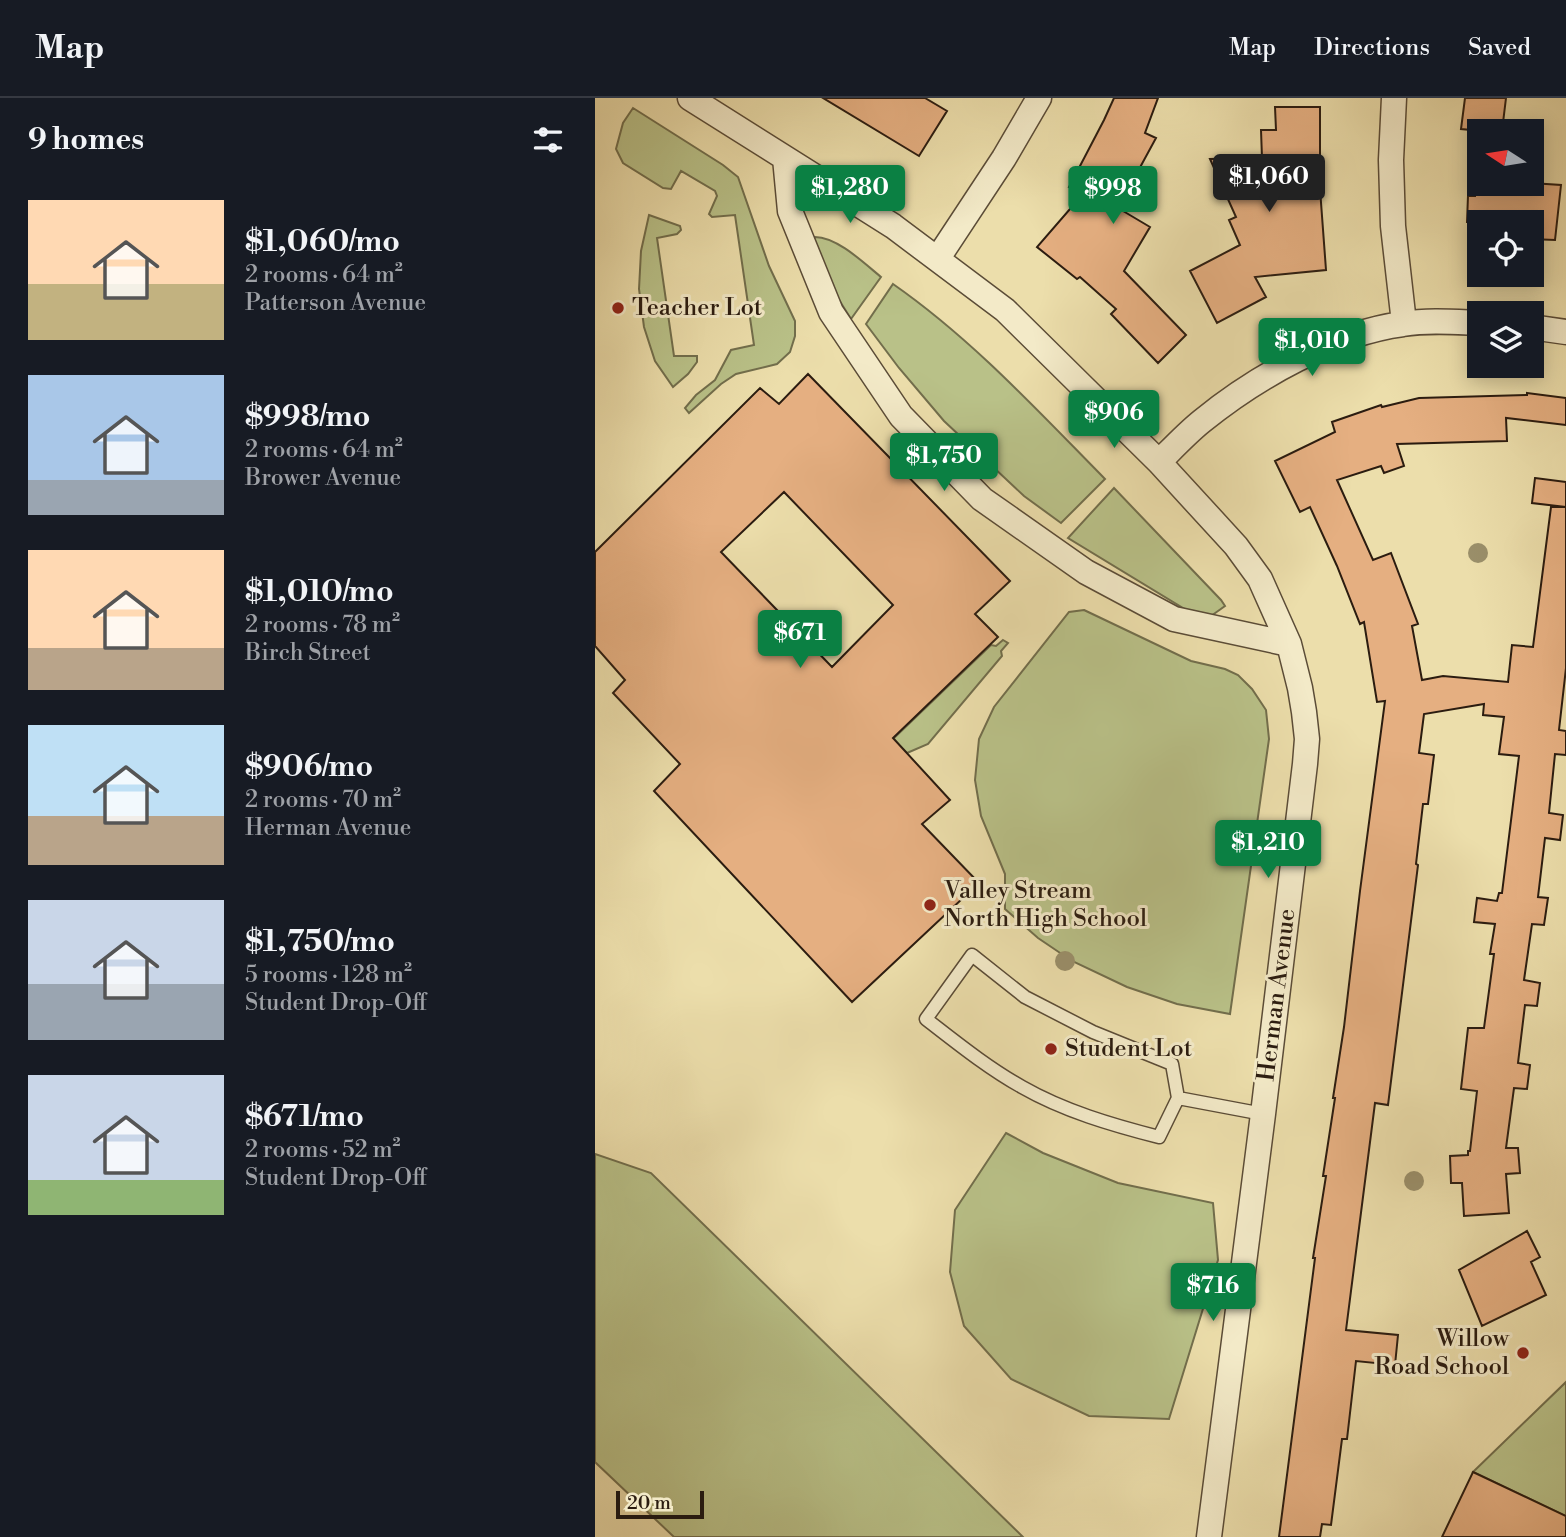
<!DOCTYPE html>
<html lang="en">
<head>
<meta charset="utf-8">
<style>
  :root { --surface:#171b24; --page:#20242c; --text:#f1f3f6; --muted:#9ea1a6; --line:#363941; --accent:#0b8043 }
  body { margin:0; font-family:"Libre Bodoni",serif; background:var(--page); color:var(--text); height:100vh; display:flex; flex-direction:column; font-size:26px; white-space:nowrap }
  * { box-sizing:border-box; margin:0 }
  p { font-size:23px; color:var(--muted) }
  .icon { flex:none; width:38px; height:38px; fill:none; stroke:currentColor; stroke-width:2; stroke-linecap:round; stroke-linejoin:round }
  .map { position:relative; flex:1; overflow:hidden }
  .details { display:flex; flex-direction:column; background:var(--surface); width:595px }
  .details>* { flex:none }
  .needle { width:46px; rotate:282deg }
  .tools { position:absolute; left:872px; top:21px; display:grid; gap:14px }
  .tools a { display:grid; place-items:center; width:77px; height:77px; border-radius:0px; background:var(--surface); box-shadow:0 4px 18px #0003; font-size:35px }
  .scale { position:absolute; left:21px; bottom:18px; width:88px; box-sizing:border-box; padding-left:7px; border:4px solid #2b1c10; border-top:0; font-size:19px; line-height:24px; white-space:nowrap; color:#2b1c10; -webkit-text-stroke:5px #f3eac8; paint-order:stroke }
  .price { position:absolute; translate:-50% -60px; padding:0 16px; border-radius:7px; background:var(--accent); color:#fff; font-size:23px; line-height:46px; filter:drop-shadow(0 2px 4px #0008) }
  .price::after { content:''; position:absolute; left:50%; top:42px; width:21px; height:16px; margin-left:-10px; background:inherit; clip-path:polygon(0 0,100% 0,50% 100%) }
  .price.active { background:#222; color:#fff }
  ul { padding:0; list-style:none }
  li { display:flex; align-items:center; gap:21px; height:175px; padding:0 28px }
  li span { display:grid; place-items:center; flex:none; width:196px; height:140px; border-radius:0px; color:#555 }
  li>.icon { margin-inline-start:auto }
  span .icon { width:84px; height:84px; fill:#fffc; stroke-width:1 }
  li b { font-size:30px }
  h2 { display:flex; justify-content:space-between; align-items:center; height:84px; padding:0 28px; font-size:30px }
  header { display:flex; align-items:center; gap:42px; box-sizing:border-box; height:98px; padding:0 35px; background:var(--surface); border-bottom:2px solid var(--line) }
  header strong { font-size:33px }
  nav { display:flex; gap:38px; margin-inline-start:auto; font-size:24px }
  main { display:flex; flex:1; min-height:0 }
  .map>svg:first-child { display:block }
  .green { fill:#b9c188; stroke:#726e4c; stroke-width:2 }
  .building { fill:#e5af81; stroke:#2b1c10; stroke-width:2; fill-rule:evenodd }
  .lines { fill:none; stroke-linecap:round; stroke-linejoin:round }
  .lane-casing { stroke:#5b4c37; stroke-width:15 }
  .street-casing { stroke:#5b4c37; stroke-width:27 }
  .lane { stroke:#f3eac8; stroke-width:12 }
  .street { stroke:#f3eac8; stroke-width:24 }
  .tree { fill:#9a8f6a }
  .poi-dot { fill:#8f2418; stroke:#f3eac8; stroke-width:2.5 }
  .labels { text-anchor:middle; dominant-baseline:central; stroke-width:6; stroke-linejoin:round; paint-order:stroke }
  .poi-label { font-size:24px; fill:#2b1c10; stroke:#f3eac8; text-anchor:start }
  .street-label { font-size:24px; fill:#2b1c10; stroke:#f3eac8 }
</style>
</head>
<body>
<header>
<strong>Map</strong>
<nav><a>Map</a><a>Directions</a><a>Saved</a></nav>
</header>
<main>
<section class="details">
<h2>9 homes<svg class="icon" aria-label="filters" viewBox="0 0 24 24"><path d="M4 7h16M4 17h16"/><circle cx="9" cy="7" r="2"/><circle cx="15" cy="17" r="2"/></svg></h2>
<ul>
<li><span style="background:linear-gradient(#ffd9b3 60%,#c2b280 0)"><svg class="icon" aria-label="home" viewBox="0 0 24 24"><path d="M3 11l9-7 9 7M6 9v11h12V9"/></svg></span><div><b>$1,060/mo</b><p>2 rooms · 64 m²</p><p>Patterson Avenue</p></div></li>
<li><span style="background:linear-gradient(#a9c7e8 75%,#9aa5b1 0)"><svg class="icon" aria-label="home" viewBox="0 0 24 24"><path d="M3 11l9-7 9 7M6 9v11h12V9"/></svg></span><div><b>$998/mo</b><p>2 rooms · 64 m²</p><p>Brower Avenue</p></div></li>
<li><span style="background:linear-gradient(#ffd9b3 70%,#b9a48a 0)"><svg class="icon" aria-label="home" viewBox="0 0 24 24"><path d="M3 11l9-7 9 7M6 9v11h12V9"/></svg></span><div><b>$1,010/mo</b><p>2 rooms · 78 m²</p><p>Birch Street</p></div></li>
<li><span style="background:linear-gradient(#bfe0f5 65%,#b9a48a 0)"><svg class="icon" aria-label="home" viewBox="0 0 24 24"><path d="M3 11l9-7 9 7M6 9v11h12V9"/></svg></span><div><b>$906/mo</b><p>2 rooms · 70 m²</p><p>Herman Avenue</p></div></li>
<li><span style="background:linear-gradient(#c9d6e8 60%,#9aa5b1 0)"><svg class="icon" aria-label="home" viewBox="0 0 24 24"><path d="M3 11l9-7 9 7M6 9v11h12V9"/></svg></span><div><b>$1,750/mo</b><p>5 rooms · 128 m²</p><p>Student Drop-Off</p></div></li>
<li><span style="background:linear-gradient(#c9d6e8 75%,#8fb573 0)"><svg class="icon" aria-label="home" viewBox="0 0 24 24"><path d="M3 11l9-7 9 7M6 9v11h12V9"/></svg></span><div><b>$671/mo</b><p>2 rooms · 52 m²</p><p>Student Drop-Off</p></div></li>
</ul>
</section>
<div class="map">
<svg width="971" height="1439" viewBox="0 0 971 1439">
  <rect width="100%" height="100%" fill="#ecdeab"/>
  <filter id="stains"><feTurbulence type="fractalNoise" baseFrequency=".00286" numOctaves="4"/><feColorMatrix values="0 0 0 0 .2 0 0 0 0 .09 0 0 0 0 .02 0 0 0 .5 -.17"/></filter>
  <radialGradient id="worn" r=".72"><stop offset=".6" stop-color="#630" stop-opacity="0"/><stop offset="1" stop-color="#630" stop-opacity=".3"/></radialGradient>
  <path class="green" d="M 38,10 L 128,67 L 143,79 L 174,168 L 200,223 L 200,238 L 195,254 L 182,266 L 141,276 L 126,286 L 94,315 L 90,310 L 101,297 L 120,282 L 136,252 L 159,247 L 140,117 L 117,119 L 114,116 L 122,98 L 120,93 L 86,73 L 76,91 L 68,90 L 28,65 L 21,51 L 28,25 Z
    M 54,117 L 85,128 L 86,132 L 82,136 L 62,140 L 79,258 L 102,258 L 102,264 L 93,276 L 78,289 L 60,263 L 49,229 L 44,191 L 46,153 Z
    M 220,139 C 242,139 269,165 286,179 L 256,221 L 216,157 L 216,147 Z
    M 298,186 C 377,241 443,313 510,381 L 466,425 L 429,398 L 349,323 L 304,270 L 271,226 Z
    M 519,390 L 626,502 L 630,508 L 616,518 L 593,513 L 473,440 Z
    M 489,512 L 596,563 L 630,571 L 643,577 L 657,591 L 671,612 L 674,641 L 635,916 L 582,906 L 532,889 L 477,863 L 443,840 L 410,811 L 410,776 L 386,718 L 380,682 L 384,641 L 399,609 L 474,514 Z
    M 408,542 L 413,545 L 406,553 L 407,558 L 333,646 L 312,655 L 298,641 L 396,547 L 401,548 Z
    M 411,1035 L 448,1055 L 523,1085 L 618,1105 L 623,1162 L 574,1321 L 494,1318 L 416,1281 L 369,1228 L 355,1174 L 360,1112 Z
    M 0,1056 L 56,1075 L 428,1439 L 79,1439 L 0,1364 Z
    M 971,1284 L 971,1418 L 878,1374 Z"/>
  <path class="building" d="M 228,0 L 330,0 L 352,13 L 324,58 Z
    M 519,0 L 563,0 L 550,35 L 561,40 L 523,110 L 555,129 L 529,173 L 591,237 L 563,265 L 516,216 L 521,211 L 485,179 L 482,181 L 442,149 L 488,96 L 474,89 L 509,22 Z
    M 870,0 L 911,0 L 907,33 L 887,33 L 866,31 Z
    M 680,9 L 725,9 L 725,91 L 731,172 L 660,179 L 671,199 L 622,225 L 595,173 L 645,147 L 634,122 L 641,119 L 615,61 L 667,60 L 666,32 L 681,32 Z
    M 936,85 L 966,87 L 960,142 L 936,141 L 936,124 L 872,124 L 873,98 L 880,98 L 880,86 Z
    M 213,276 L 415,483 L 380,516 L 403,539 L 298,640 L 355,702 L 327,726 L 384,785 L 257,904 L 59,693 L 85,666 L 18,595 L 30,582 L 0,548 L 0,454 L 165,290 L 184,306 ZM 189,394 L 298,507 L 237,569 L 126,454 Z
    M 932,295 L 971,300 L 971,327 L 911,320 L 912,343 L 802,346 L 809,368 L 789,375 L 786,368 L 742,382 L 778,462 L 796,455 L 823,526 L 817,528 L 827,582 L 848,578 L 913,584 L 917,547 L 938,549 L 956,409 L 971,409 L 971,570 L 964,632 L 971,633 L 971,657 L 960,656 L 954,715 L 968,717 L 965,742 L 950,740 L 943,799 L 953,800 L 949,827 L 937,826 L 929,882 L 945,885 L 942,908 L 930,907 L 923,965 L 935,967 L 932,991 L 919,990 L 911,1050 L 923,1050 L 925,1075 L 911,1076 L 914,1115 L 869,1118 L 867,1085 L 856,1085 L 855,1058 L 873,1057 L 873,1053 L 875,1053 L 882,993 L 866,991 L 873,930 L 889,930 L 899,856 L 895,856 L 900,826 L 879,824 L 882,800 L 902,803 L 904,795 L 907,795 L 924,658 L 904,656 L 909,619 L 888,617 L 889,606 L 829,616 L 824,655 L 839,657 L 833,706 L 828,706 L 821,766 L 823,767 L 793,1007 L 780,1005 L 751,1232 L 803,1237 L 800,1267 L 761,1263 L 752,1341 L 747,1341 L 736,1427 L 727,1426 L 725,1439 L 684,1439 L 720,1160 L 718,1160 L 731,1078 L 728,1078 L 740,1000 L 738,1000 L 749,929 L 765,793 L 790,603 L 782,604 L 769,524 L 765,526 L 742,468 L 715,409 L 705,414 L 680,363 L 740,334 L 737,324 L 786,307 L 787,309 L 824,300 L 932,297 Z
    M 940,380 L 971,384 L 971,409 L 937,405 Z
    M 932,1133 L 945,1159 L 936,1164 L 951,1197 L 887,1228 L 864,1172 Z
    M 878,1374 L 971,1418 L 971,1439 L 847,1439 Z"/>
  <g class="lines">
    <defs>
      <path id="lane" d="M 583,1000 L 564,1039 C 517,1027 469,1013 427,989 C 393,970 362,945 331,921 L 377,857 L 430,899 L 498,934 L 577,966 L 583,1000 L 668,1016"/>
      <path id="street" d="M 95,0 L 298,128 L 410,212 L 564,364 L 641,448 L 665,481 L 694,546 L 705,590 L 709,614 L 712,641 L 710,666 L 668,1016 L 614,1439
        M 799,0 L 796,62 L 798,128 L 809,225
        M 190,60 L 195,113 L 236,214 L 306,318 L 387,401 L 491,474 L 579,521 L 694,546
        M 343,160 L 409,60 L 444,0
        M 936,229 L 971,234
        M 564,364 C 578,350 592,335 607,323 C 661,279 739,235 808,226 C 833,222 859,224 884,225"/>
    </defs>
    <use href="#lane" class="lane-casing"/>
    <use href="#street" class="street-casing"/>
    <use href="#lane" class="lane"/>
    <use href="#street" class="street"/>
  </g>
  <g class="tree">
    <circle cx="883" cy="455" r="10"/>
    <circle cx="470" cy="863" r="10"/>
    <circle cx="819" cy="1083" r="10"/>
  </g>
  <g class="poi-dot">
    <circle cx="23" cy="210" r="7"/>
    <circle cx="335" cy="807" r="7"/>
    <circle cx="456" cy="951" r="7"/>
    <circle cx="928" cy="1255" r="7"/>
  </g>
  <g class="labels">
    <g class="poi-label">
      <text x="37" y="210">Teacher Lot</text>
      <text x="349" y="793">Valley Stream<tspan x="349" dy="28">North High School</tspan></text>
      <text x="470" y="951">Student Lot</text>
      <text x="914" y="1241" text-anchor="end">Willow<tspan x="914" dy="28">Road School</tspan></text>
    </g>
    <g class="street-label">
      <text transform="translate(682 897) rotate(-83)">Herman Avenue</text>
    </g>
  </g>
  <rect width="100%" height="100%" filter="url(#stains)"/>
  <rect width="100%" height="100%" fill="url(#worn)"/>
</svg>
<div class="tools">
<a><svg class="needle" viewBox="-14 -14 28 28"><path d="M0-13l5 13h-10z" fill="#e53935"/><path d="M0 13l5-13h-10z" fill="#9ea1a6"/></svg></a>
<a><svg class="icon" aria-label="locate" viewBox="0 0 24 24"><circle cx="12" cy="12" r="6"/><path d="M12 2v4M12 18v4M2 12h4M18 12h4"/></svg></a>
<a><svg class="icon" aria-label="layers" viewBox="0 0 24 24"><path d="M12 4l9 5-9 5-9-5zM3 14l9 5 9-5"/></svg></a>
</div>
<div class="scale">20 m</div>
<b class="price active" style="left:674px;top:116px">$1,060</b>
<b class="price" style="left:255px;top:127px">$1,280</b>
<b class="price" style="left:518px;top:128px">$998</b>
<b class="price" style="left:717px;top:280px">$1,010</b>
<b class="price" style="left:519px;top:352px">$906</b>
<b class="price" style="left:349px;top:395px">$1,750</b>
<b class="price" style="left:205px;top:572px">$671</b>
<b class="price" style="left:673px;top:782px">$1,210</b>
<b class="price" style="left:618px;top:1225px">$716</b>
</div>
</main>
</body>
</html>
